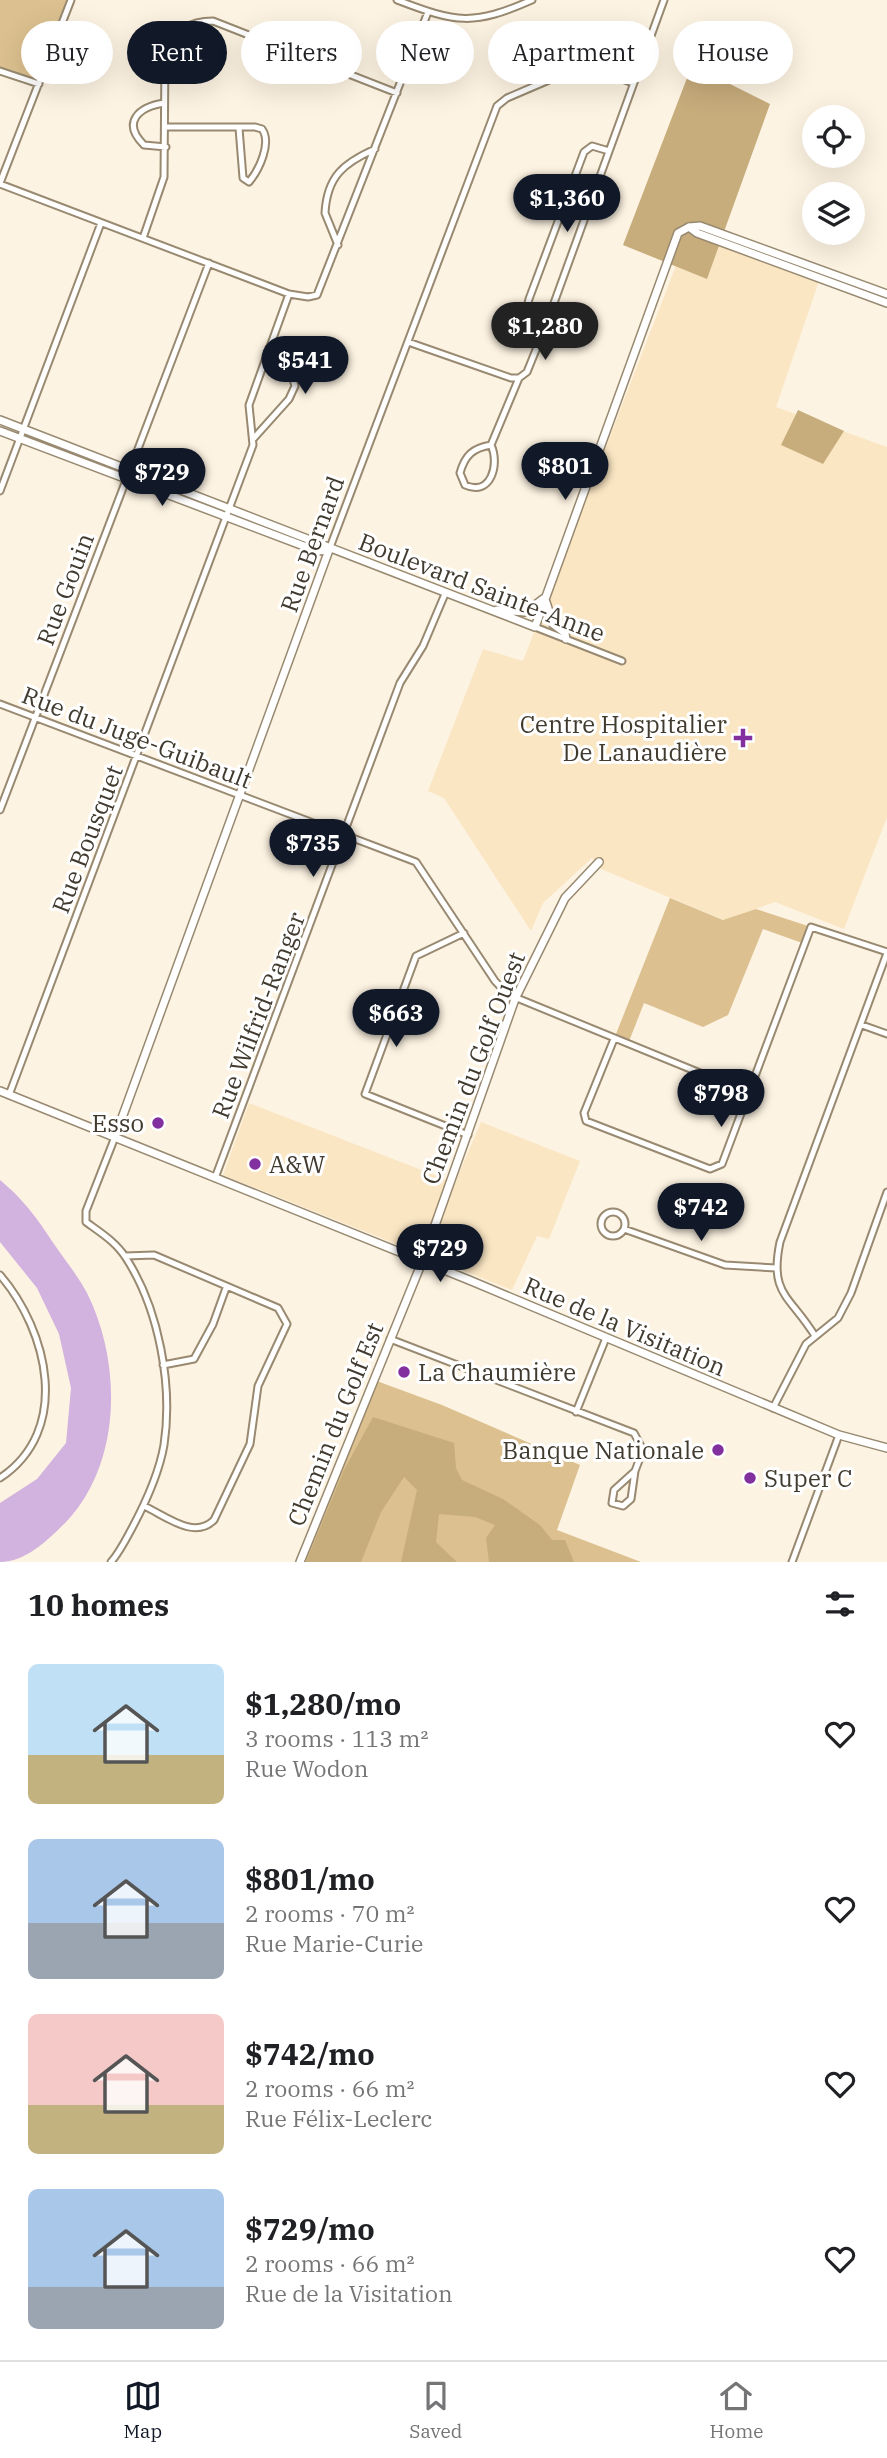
<!DOCTYPE html>
<html lang="en">
<head>
<meta charset="utf-8">
<style>
  :root { --surface:#fff; --page:#f6f6f6; --text:#202124; --muted:#757577; --line:#e0e0e0; --accent:#111827 }
  body { margin:0; font-family:"IBM Plex Serif",serif; background:var(--page); color:var(--text); height:100vh; display:flex; flex-direction:column; font-size:26px; white-space:nowrap }
  * { box-sizing:border-box; margin:0 }
  p { font-size:23px; color:var(--muted) }
  .icon { flex:none; width:38px; height:38px; fill:none; stroke:currentColor; stroke-width:2; stroke-linecap:round; stroke-linejoin:round }
  .map { position:relative; height:1562px; overflow:hidden }
  .side { display:flex; flex-direction:column; background:var(--surface); flex:1 }
  .side>* { flex:none }
  .banner { position:absolute; left:21px; top:21px; width:845px; height:63px; display:flex; gap:14px }
  .tools { position:absolute; left:802px; top:105px; display:grid; gap:14px }
  .tools a { display:grid; place-items:center; width:63px; height:63px; border-radius:50%; background:var(--surface); box-shadow:0 7px 28px #0002; font-size:35px }
  .price { position:absolute; translate:-50% -60px; padding:0 16px; border-radius:24px; background:var(--accent); color:#fff; font-size:23px; line-height:46px; filter:drop-shadow(0 2px 4px #0008) }
  .price::after { content:''; position:absolute; left:50%; top:42px; width:21px; height:16px; margin-left:-10px; background:inherit; clip-path:polygon(0 0,100% 0,50% 100%) }
  .price.selected { background:#222; color:#fff }
  ul { padding:0; list-style:none }
  li { display:flex; align-items:center; gap:21px; height:175px; padding:0 28px }
  li span { display:grid; place-items:center; flex:none; width:196px; height:140px; border-radius:10px; color:#555 }
  li>.icon { margin-inline-start:auto }
  span .icon { width:84px; height:84px; fill:#fffc; stroke-width:1 }
  li b { font-size:30px }
  h2 { display:flex; justify-content:space-between; align-items:center; height:84px; padding:0 28px; font-size:30px }
  .tag { padding:0 24px; border-radius:32px; background:var(--surface); box-shadow:0 7px 28px #0002; font-size:24px; line-height:63px }
  .tag.selected { background:var(--accent); color:#fff }
  .menu { display:flex; justify-content:space-around; align-items:center; height:98px; border-top:2px solid var(--line); background:var(--surface); font-size:19px; color:var(--muted) }
  .menu a { display:grid; justify-items:center; gap:4px }
  .menu .selected { color:var(--accent) }
  .map>svg:first-child { display:block }
  .built { fill:#fae6c3 }
  .green { fill:#dcc08f }
  .forest { fill:#c7ac7c }
  .water { fill:#d2b2df }
  .lines { fill:none; stroke-linecap:round; stroke-linejoin:round }
  .street-casing { stroke:#988970; stroke-width:9 }
  .secondary-casing { stroke:#988970; stroke-width:10 }
  .street { stroke:#fff; stroke-width:5 }
  .secondary { stroke:#fff; stroke-width:7 }
  .poi-dot { fill:#82309f; stroke:#fff; stroke-width:2.5 }
  .labels { text-anchor:middle; dominant-baseline:central; stroke-width:6; stroke-linejoin:round; paint-order:stroke }
  .street-label { font-size:24px; fill:#413a2f; stroke:#fff }
  .poi-label { font-size:24px; fill:#413a2f; stroke:#fff; text-anchor:end }
</style>
</head>
<body>
<div class="map">
<svg width="887" height="1562" viewBox="0 0 887 1562">
  <rect width="100%" height="100%" fill="#fdf3e2"/>
  <path class="built" d="M 689,232 L 819,281 L 776,407 L 887,447 L 887,817 L 844,929 L 775,902 L 724,920 L 601,869 L 592,858 L 543,903 L 531,931 L 444,798 L 428,791 L 483,649 L 523,661 Z
    M 249,1103 L 455,1183 L 481,1122 L 580,1161 L 549,1239 L 537,1236 L 512,1290 L 223,1175 Z"/>
  <path class="green" d="M 0,0 L 73,0 L 41,88 L 0,72 Z
    M 670,898 L 723,920 L 756,909 L 811,927 L 805,944 L 763,929 L 728,1015 L 703,1027 L 644,1003 L 628,1044 L 614,1039 Z
    M 374,1380 L 442,1405 L 580,1465 L 557,1530 L 641,1562 L 298,1562 Z"/>
  <path class="forest" d="M 692,65 L 770,104 L 707,279 L 623,245 Z
    M 798,410 L 844,431 L 823,464 L 781,445 Z
    M 373,1417 L 454,1443 L 456,1468 L 462,1480 L 503,1499 L 540,1525 L 552,1540 L 565,1540 L 574,1562 L 489,1562 L 486,1538 L 495,1525 L 475,1517 L 439,1514 L 436,1542 L 457,1562 L 401,1562 L 417,1490 L 404,1477 L 381,1512 L 361,1562 L 306,1562 L 344,1470 Z"/>
  <path class="water" d="M 0,1180 C 24,1200 37,1218 54,1244 C 65,1260 78,1276 87,1293 C 122,1363 122,1463 66,1522 C 48,1540 26,1562 0,1562 L 0,1503 L 37,1479 L 66,1443 L 71,1388 L 59,1334 L 37,1288 L 0,1242 Z"/>
  <g class="lines">
    <defs>
      <path id="street" d="M 397,0 C 457,23 473,26 532,0
        M 0,71 L 39,84
        M 164,103 C 139,107 121,122 144,145 L 166,147
        M 165,127 L 255,127 L 262,129 C 272,143 259,170 249,182 L 243,178 L 239,128
        M 0,183 L 71,0
        M 0,184 L 289,294 L 308,297 L 317,295 L 428,12
        M 143,238 L 164,177 L 165,53 C 171,31 191,21 213,21 L 397,93
        M 338,245 L 325,213 C 327,176 344,163 375,149
        M 546,325 C 531,321 524,315 529,299 L 584,152 L 592,146 L 609,151
        M 408,342 L 511,378 L 519,378
        M 519,378 L 527,372 L 546,325 L 664,0
        M 254,438 L 289,399 L 295,386 L 292,376 L 269,348
        M 491,445 C 500,464 491,497 465,485 L 460,473 C 465,455 473,448 491,445 Z
        M 491,445 L 519,378
        M 0,491 L 101,223
        M 329,550 L 497,106 L 507,98 L 584,65 L 633,83
        M 535,627 L 622,661
        M 0,704 L 416,862 L 495,981 L 507,994 L 749,1093
        M 0,810 L 209,263
        M 464,933 L 416,956 L 365,1094 L 468,1135
        M 862,1025 L 887,1034
        M 614,1039 L 584,1113 L 586,1121 L 710,1169 L 722,1164 L 811,927 L 887,952
        M 9,1095 L 253,445 L 249,405 L 289,294
        M 215,1178 L 400,683 L 423,646 L 445,594
        M601 1224a12 12 0 1 1 24 0a12 12 0 1 1-24 0Z
        M 624,1229 L 725,1265 L 776,1268
        M 125,1256 L 154,1255 L 278,1308 L 287,1324 L 258,1386 L 250,1444 L 214,1520 C 194,1540 166,1516 144,1506
        M 0,1275 C 48,1331 72,1430 0,1478
        M 815,1336 C 790,1295 769,1295 780,1242 L 887,953
        M 390,1339 L 634,1433 L 643,1450 L 635,1471 L 631,1499 L 623,1506 L 612,1503 L 614,1490 L 635,1471
        M 163,1365 L 194,1359 L 213,1324 L 226,1288
        M 773,1408 L 806,1344 L 838,1318 L 851,1293 L 887,1192
        M 576,1412 L 606,1338
        M 111,1562 C 119,1553 125,1541 131,1530 C 145,1504 159,1474 164,1445 C 173,1385 159,1309 126,1258 C 116,1242 101,1233 86,1222 L 86,1211 L 115,1137
        M 792,1562 L 839,1435"/>
      <path id="secondary" d="M 689,227 L 697,233 L 887,303
        M 0,420 L 535,627 L 678,233 L 689,227 L 700,226 L 887,294
        M 0,431 L 317,551 L 329,550
        M 546,602 L 553,624 L 565,633 L 566,639
        M 497,610 L 526,612 L 543,599
        M 0,1091 L 469,1280 L 839,1435 L 887,1448
        M 115,1137 L 329,550
        M 300,1562 L 422,1262 L 515,999 L 565,898 L 599,862"/>
    </defs>
    <use href="#street" class="street-casing"/>
    <use href="#secondary" class="secondary-casing"/>
    <use href="#street" class="street"/>
    <use href="#secondary" class="secondary"/>
  </g>
  <g class="poi-dot">
    <path d="M739.5 727.5h7v7h7v7h-7v7h-7v-7h-7v-7h7z"/>
    <circle cx="158" cy="1123" r="7"/>
    <circle cx="255" cy="1164" r="7"/>
    <circle cx="404" cy="1372" r="7"/>
    <circle cx="718" cy="1450" r="7"/>
    <circle cx="750" cy="1478" r="7"/>
  </g>
  <g class="labels">
    <g class="street-label">
      <text transform="translate(312 544) rotate(-70)">Rue Bernard</text>
      <text transform="translate(482 587) rotate(21)">Boulevard Sainte-Anne</text>
      <text transform="translate(65 589) rotate(-69)">Rue Gouin</text>
      <text transform="translate(137 737) rotate(21)">Rue du Juge-Guibault</text>
      <text transform="translate(87 839) rotate(-69)">Rue Bousquet</text>
      <text transform="translate(258 1015) rotate(-69)">Rue Wilfrid-Ranger</text>
      <text transform="translate(473 1068) rotate(-69)">Chemin du Golf Ouest</text>
      <text transform="translate(625 1326) rotate(23)">Rue de la Visitation</text>
      <text transform="translate(335 1424) rotate(-68)">Chemin du Golf Est</text>
    </g>
    <g class="poi-label">
      <text x="727" y="724">Centre Hospitalier<tspan x="727" dy="28">De Lanaudière</tspan></text>
      <text x="144" y="1123">Esso</text>
      <text x="269" y="1164" text-anchor="start">A&amp;W</text>
      <text x="418" y="1372" text-anchor="start">La Chaumière</text>
      <text x="704" y="1450">Banque Nationale</text>
      <text x="764" y="1478" text-anchor="start">Super C</text>
    </g>
  </g>
</svg>
<div class="tools">
<a><svg class="icon" aria-label="locate" viewBox="0 0 24 24"><circle cx="12" cy="12" r="6"/><path d="M12 2v4M12 18v4M2 12h4M18 12h4"/></svg></a>
<a><svg class="icon" aria-label="layers" viewBox="0 0 24 24"><path d="M12 4l9 5-9 5-9-5zM3 14l9 5 9-5"/></svg></a>
</div>
<b class="price" style="left:567px;top:234px">$1,360</b>
<b class="price selected" style="left:545px;top:362px">$1,280</b>
<b class="price" style="left:305px;top:396px">$541</b>
<b class="price" style="left:565px;top:502px">$801</b>
<b class="price" style="left:162px;top:508px">$729</b>
<b class="price" style="left:313px;top:879px">$735</b>
<b class="price" style="left:396px;top:1049px">$663</b>
<b class="price" style="left:721px;top:1129px">$798</b>
<b class="price" style="left:701px;top:1243px">$742</b>
<b class="price" style="left:440px;top:1284px">$729</b>
<div class="banner">
<a class="tag">Buy</a>
<a class="tag selected">Rent</a>
<a class="tag">Filters</a>
<a class="tag">New</a>
<a class="tag">Apartment</a>
<a class="tag">House</a>
</div>
</div>
<section class="side">
<h2>10 homes<svg class="icon" aria-label="filters" viewBox="0 0 24 24"><path d="M4 7h16M4 17h16"/><circle cx="9" cy="7" r="2"/><circle cx="15" cy="17" r="2"/></svg></h2>
<ul>
<li><span style="background:linear-gradient(#bfe0f5 65%,#c2b280 0)"><svg class="icon" aria-label="home" viewBox="0 0 24 24"><path d="M3 11l9-7 9 7M6 9v11h12V9"/></svg></span><div><b>$1,280/mo</b><p>3 rooms · 113 m²</p><p>Rue Wodon</p></div><svg class="icon" aria-label="heart" viewBox="0 0 24 24"><path d="M12 20l-8-8c-3-5 5-10 8-4 3-6 11-1 8 4z"/></svg></li>
<li><span style="background:linear-gradient(#a9c7e8 60%,#9aa5b1 0)"><svg class="icon" aria-label="home" viewBox="0 0 24 24"><path d="M3 11l9-7 9 7M6 9v11h12V9"/></svg></span><div><b>$801/mo</b><p>2 rooms · 70 m²</p><p>Rue Marie-Curie</p></div><svg class="icon" aria-label="heart" viewBox="0 0 24 24"><path d="M12 20l-8-8c-3-5 5-10 8-4 3-6 11-1 8 4z"/></svg></li>
<li><span style="background:linear-gradient(#f6c9c9 65%,#c2b280 0)"><svg class="icon" aria-label="home" viewBox="0 0 24 24"><path d="M3 11l9-7 9 7M6 9v11h12V9"/></svg></span><div><b>$742/mo</b><p>2 rooms · 66 m²</p><p>Rue Félix-Leclerc</p></div><svg class="icon" aria-label="heart" viewBox="0 0 24 24"><path d="M12 20l-8-8c-3-5 5-10 8-4 3-6 11-1 8 4z"/></svg></li>
<li><span style="background:linear-gradient(#a9c7e8 70%,#9aa5b1 0)"><svg class="icon" aria-label="home" viewBox="0 0 24 24"><path d="M3 11l9-7 9 7M6 9v11h12V9"/></svg></span><div><b>$729/mo</b><p>2 rooms · 66 m²</p><p>Rue de la Visitation</p></div><svg class="icon" aria-label="heart" viewBox="0 0 24 24"><path d="M12 20l-8-8c-3-5 5-10 8-4 3-6 11-1 8 4z"/></svg></li>
</ul>
</section>
<nav class="menu">
<a class="selected"><svg class="icon" aria-label="map" viewBox="0 0 24 24"><path d="M3 6l6-2 6 2 6-2v14l-6 2-6-2-6 2zM9 4v14M15 6v14"/></svg>Map</a>
<a><svg class="icon" aria-label="saved" viewBox="0 0 24 24"><path d="M7 4h10v16l-5-4-5 4z"/></svg>Saved</a>
<a><svg class="icon" aria-label="home" viewBox="0 0 24 24"><path d="M3 11l9-7 9 7M6 9v11h12V9"/></svg>Home</a>
</nav>
</body>
</html>
